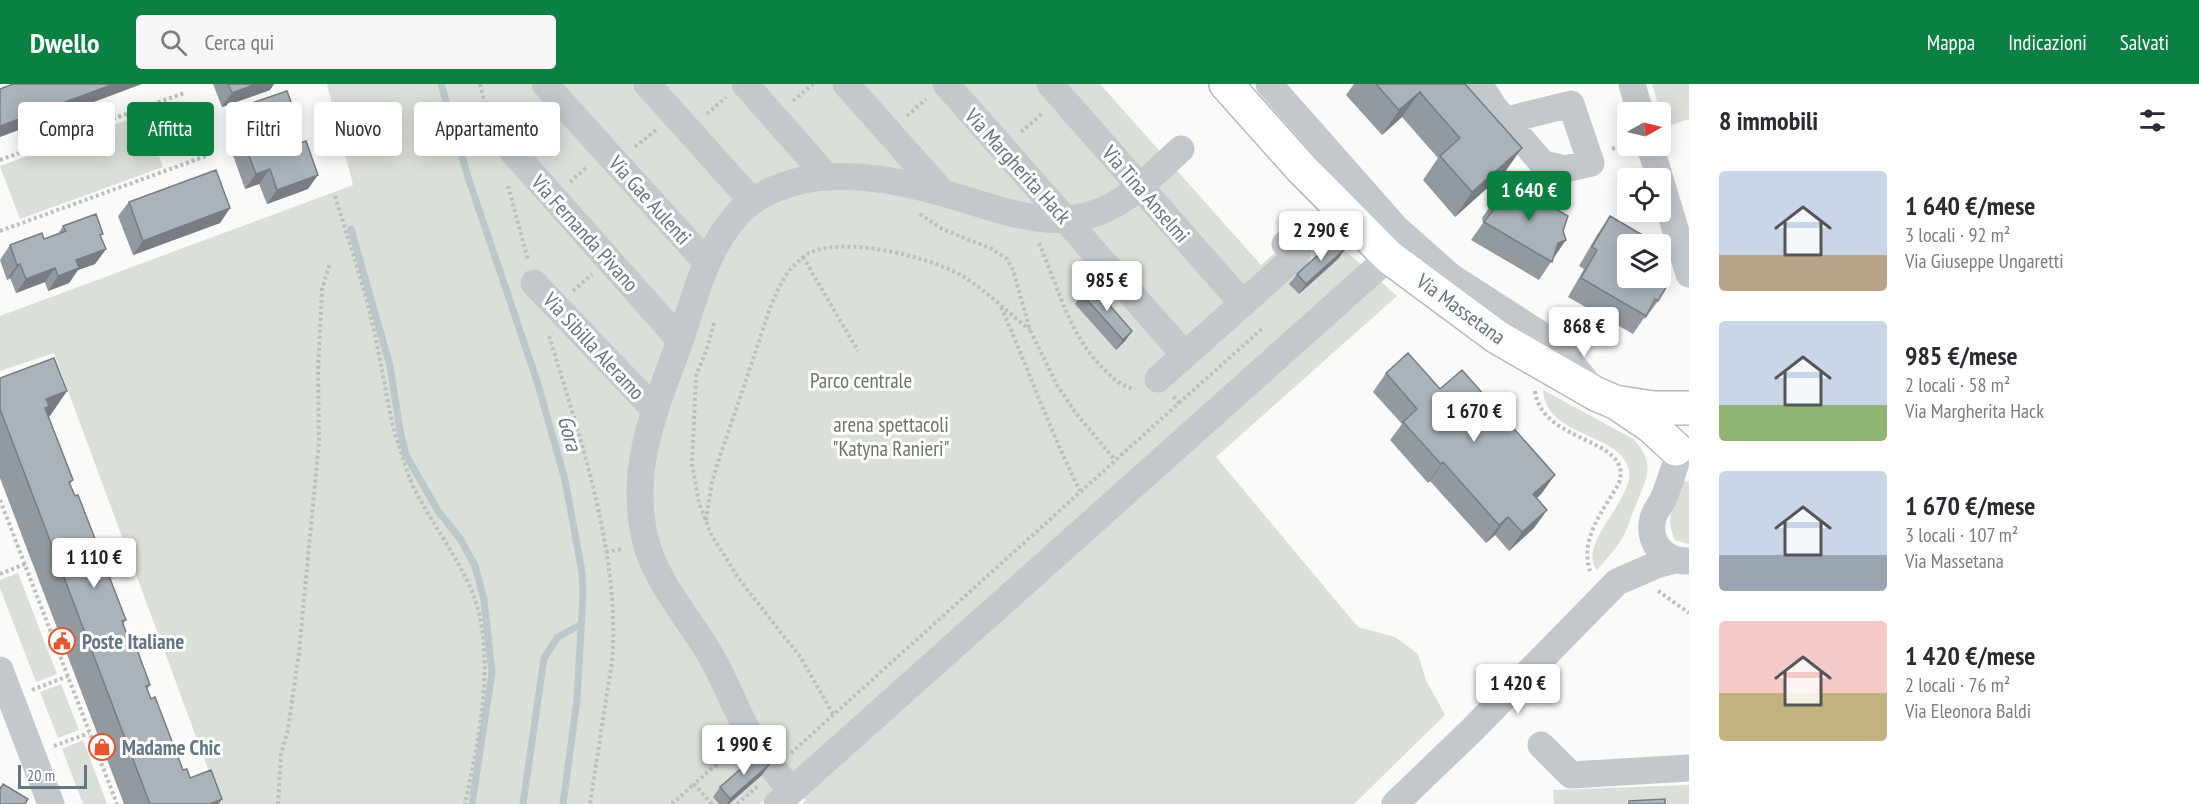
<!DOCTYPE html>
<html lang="it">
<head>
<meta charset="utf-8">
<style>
  :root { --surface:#fff; --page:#f7f7f7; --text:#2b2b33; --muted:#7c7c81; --accent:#0b8043 }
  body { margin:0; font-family:"PT Sans Narrow",sans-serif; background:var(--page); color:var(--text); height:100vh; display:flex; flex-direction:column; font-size:22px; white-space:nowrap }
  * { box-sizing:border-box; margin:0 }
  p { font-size:20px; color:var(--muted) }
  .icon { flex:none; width:33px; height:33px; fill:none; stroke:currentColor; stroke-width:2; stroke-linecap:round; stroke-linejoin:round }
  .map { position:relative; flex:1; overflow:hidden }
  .details { display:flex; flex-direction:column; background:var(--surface); width:510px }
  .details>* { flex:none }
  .guide { position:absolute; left:18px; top:18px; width:570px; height:54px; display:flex; gap:12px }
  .needle { width:39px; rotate:82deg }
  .controls { position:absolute; left:1617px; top:18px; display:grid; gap:12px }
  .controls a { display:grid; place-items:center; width:54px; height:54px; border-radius:6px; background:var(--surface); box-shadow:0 3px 15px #0003; font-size:30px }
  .scale { position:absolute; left:18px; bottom:15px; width:69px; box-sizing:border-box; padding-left:6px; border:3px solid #657683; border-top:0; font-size:16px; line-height:21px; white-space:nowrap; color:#657683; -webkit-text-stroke:4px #fff; paint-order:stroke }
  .price { position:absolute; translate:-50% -51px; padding:0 14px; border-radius:6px; background:#fff; color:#222; font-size:20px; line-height:39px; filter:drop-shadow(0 2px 3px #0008) }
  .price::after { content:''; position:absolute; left:50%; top:36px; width:18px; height:14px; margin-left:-9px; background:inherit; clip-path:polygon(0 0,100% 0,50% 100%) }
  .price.current { background:var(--accent); color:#fff }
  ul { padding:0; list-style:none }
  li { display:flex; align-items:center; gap:18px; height:150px; padding:0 30px }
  li span { display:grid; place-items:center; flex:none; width:168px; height:120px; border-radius:6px; color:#555 }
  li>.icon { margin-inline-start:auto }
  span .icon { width:72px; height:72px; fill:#fffc; stroke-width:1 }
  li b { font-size:26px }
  h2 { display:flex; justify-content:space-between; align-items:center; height:72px; padding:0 30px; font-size:26px }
  .pill { padding:0 21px; border-radius:6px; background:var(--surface); box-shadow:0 3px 15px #0003; font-size:21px; line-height:54px }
  .pill.current { background:var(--accent); color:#fff }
  header { display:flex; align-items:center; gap:36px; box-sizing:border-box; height:84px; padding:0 30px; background:var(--accent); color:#fff }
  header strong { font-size:28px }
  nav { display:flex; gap:33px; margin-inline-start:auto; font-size:21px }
  .search { width:420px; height:54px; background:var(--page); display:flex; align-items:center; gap:15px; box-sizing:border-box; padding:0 21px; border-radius:6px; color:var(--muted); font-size:22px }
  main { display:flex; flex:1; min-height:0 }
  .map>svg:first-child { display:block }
  .green { fill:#dadfd7 }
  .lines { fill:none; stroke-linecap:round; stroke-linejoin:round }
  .stream { stroke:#bbc7cb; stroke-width:7 }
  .major-casing { stroke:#b5babe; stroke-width:36 }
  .path { stroke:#bbbfc2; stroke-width:4; stroke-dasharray:3 3; stroke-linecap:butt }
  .minor { stroke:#c3c8cc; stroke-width:27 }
  .major { stroke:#fff; stroke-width:33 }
  .wall { fill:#929a9f }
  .shaded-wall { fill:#777d82 }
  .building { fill:#aab3b9; stroke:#777d82; stroke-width:1.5 }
  .labels { text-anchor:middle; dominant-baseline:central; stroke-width:6; stroke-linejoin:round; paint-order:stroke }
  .street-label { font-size:21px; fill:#657683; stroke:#fff }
  .park-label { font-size:21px; fill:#687a64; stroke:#fff }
  .poi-label { font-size:21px; font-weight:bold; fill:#657683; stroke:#fff; text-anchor:start }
  .water-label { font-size:22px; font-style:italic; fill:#60757c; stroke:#fff }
</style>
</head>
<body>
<header>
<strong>Dwello</strong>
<div class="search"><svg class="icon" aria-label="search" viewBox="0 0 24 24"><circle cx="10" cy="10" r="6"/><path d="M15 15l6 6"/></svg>Cerca qui</div>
<nav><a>Mappa</a><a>Indicazioni</a><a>Salvati</a></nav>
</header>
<main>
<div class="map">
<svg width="1689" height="720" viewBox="0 0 1689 720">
  <rect width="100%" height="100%" fill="#fafaf8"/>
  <path class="green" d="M 327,0 L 1100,0 L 1261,181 L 1309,139 L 1349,170 L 1397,212 L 1216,373 L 1358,543 L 1395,553 L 1418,570 L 1426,596 L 1445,631 L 1354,720 L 802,720 L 806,716 L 789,694 L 760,720 L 221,720 L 54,269 L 0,287 L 0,232 L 353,101 Z
    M 1652,0 L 1689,0 L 1689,35 L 1665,43 Z
    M 143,30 L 163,83 L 20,135 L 0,82 Z
    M 1543,306 L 1633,355 C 1658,380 1645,397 1635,423 C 1631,431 1629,441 1625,449 C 1618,463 1607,474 1597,486 C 1576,460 1635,415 1629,386 C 1621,348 1546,354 1543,306 Z
    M 1680,396 L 1689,398 L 1689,460 L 1675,456 C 1665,437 1673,416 1680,396 Z
    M 18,489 L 57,590 L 36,598 L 0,504 L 0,496 Z
    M 61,600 L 79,646 L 58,654 L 40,608 Z
    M 83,656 L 107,720 L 83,720 L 62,665 Z
    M 1689,701 L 1689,720 L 1554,720 L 1553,706 Z"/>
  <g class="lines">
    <path class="stream" d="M 441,0 L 468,93 L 537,297 L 565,396 L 582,488 L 583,510 L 577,616 L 563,720
      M 351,145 L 390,282 L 400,346 L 406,371 L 438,427 L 461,456 L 475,482 L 484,516 L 492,588 L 472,720
      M 523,720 L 544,574 L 558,553 L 580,541"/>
    <defs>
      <path id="major" d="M 1226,0 L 1301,84 L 1389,173 L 1497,253 L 1596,310 L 1617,319 L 1651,342 L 1676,365
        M 1621,319 L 1653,324 L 1688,324"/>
    </defs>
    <use href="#major" class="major-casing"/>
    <path class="path" d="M 480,0 L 485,20
      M 793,17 L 813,0
      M 707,30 L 726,13
      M 907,32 L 926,15
      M 1021,48 L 1043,29
      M 635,63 L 657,45
      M 1612,65 L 1626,60
      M 0,76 L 184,9
      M 570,98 L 587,83
      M 508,102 L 528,176
      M 335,112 C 350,161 367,210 377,261 C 384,293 388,327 398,359 C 404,376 408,394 417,410 C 434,442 456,471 471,505 C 498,568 479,655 465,720
      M 920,130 L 942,145 L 992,165 L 1007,175 L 1013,186 L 1030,246 L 1057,301 L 1075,328 L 1115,376
      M 0,147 L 206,72
      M 1039,159 C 1059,204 1069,254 1108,289 C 1115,296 1124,303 1135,305
      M 803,173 L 858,267
      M 573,207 L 592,190
      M 1001,223 C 1028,284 1050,347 1080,407
      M 714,239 L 708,262 L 696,292 L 692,380 L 699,419 L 711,450 L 739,495 L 801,574 L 833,630
      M 549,252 C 580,353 621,472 612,577 L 590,720
      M 1535,307 C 1541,360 1634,353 1619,399 C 1604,426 1579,454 1590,487
      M 1179,319 L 1264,243
      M 0,416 L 117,720
      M 706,436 L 712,398 L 719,375 C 732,337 745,300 757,263 C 766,237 773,209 789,187 C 794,181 802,173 809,169 C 844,152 926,172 959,190 C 985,205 1007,228 1030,246
      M 606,468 L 622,465
      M 0,490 L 25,480
      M 1658,507 L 1689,529
      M 32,606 L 68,592
      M 54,662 L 89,649
      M 791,669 L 1179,319 L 1173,312
      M 278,720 L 281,670 L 288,646 L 299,568 L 319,357 L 318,286 L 322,205 L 330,178
      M 672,720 L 694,700
      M 712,720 L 694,700 L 732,667
      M 737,720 L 758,702"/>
    <path class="minor" d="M 545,0 L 707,179
      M 647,0 L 752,117
      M 745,0 L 827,93
      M 846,0 L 942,108
      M 946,0 L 1185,271
      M 1050,0 L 1243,220
      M 1269,0 L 1395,143 L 1450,192 L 1557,261 L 1589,301
      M 1479,0 L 1494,23 L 1543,80 L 1565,85 L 1591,79 L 1571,20 L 1507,36
      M 1632,0 L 1640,28
      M 490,42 L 680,256
      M 1650,62 L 1689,190
      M 534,199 L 654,325
      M 1158,295 L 1297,171 L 1285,160
      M 1679,369 C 1674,384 1670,399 1664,413 C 1661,421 1655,426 1653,434 C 1647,457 1663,478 1688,477
      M 0,586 L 51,720
      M 1541,661 L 1571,691 L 1689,684
      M 792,707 C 777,690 763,672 751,653 C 736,627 726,598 711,572 C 689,534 656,499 645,455 C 628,381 657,322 681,254 C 695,212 706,166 736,132 C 752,113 776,103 799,97 C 846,86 898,96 943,109 C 1003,126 1063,155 1122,116 C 1143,102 1162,82 1181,65
      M 777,720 L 1389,173
      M 1395,720 L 1473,645 L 1617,498 L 1656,481 L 1676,476"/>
    <use href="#major" class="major"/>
  </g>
  <path class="wall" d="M 213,0 L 274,0 L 270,6 L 222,23 Z
    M 1354,0 L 1465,0 L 1505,88 L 1455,133 L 1423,96 L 1438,74 L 1402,33 L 1382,51 L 1346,11 Z
    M 246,21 L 288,55 L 308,105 L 267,120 L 259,100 L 245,105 L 230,63 L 240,48 L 236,36 Z
    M 1495,115 L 1553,175 L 1539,196 L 1471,156 L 1483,139 L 1482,134 Z
    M 129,118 L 230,124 L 220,139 L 133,171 L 118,132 Z
    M 1610,132 L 1628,194 L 1658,217 L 1645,235 L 1644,234 L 1633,250 L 1568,213 L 1584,185 L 1579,182 L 1597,151 Z
    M 63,142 L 101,153 L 106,165 L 95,180 L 78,186 L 69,199 L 48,207 L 45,198 L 16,209 L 10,194 L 7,196 L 0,176 L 10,161 L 44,155 L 58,150 Z
    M 1345,165 L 1338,175 L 1299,210 L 1289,200 L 1297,190 Z
    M 1082,210 L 1132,247 L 1125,257 L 1116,266 L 1075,220 Z
    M 1386,289 L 1440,305 L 1542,409 L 1537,414 L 1547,426 L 1534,444 L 1509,467 L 1495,451 L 1486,459 L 1430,397 L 1428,399 L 1390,356 L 1402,340 L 1373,308 Z
    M 0,294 L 50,332 L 48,332 L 73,396 L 70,400 L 94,465 L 126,536 L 123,540 L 127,551 L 150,601 L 147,605 L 183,686 L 190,694 L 219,720 L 124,720 L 0,394 Z
    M 762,691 L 729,720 L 719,720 L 713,713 L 720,703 Z"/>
  <path class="shaded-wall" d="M 114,0 L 142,0 L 0,53 L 0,42 Z
    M 256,0 L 274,0 L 270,6 L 222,23 L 232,9 Z
    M 1420,8 L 1402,33 L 1382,51 L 1399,26 Z
    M 299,40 L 289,55 L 275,60 L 285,46 Z
    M 1522,64 L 1505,88 L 1455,133 L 1472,108 Z
    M 270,85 L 259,100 L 245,105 L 256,90 Z
    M 318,91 L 308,105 L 267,120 L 277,106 Z
    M 230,124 L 220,139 L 133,171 L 143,157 Z
    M 1566,156 L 1553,175 L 1558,159 Z
    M 106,165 L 95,180 L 78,186 L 69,199 L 48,207 L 58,192 L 76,176 Z
    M 1345,165 L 1338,175 L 1299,210 L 1306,200 Z
    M 20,180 L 10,194 L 7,196 L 17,181 Z
    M 55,184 L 45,198 L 16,209 L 26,195 Z
    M 1132,247 L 1125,257 L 1116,266 L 1123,256 Z
    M 67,307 L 50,332 L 39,336 L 46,315 Z
    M 1443,378 L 1430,397 L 1428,399 L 1441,380 Z
    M 1555,391 L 1542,409 L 1521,428 L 1533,410 Z
    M 1547,426 L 1534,444 L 1509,467 L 1522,448 Z
    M 1508,433 L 1495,451 L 1486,459 L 1499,441 Z
    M 769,681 L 762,691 L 729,720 L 727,720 L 730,715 Z
    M 222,715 L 219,720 L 210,720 Z"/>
  <path class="building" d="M 13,0 L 114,0 L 0,42 L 0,5 Z
    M 228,0 L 256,0 L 232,9 Z
    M 1376,0 L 1465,0 L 1522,64 L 1472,108 L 1440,72 L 1460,54 L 1429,19 L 1420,8 L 1399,26 Z
    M 287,7 L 299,40 L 285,46 L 291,62 L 306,57 L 318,91 L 277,106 L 270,85 L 256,90 L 240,48 L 254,43 L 246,21 Z
    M 216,86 L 230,124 L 143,157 L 129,118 Z
    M 1515,101 L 1568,132 L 1563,147 L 1566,156 L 1558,159 L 1552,178 L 1484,138 L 1496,123 L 1495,115 L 1505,113 Z
    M 96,130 L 103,150 L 100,151 L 106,165 L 76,176 L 79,184 L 58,192 L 55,184 L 26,195 L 20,180 L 17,181 L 10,161 L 42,149 L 44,155 L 66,147 L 63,142 Z
    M 1610,132 L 1651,156 L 1648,160 L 1628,160 L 1628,194 L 1657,194 L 1668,200 L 1658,217 L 1655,215 L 1646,232 L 1581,194 L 1597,166 L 1592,163 Z
    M 1336,155 L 1345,165 L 1306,200 L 1297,190 Z
    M 1092,201 L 1132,247 L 1123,256 L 1082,210 Z
    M 1408,269 L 1440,305 L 1462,286 L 1555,391 L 1533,410 L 1547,426 L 1522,448 L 1508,433 L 1499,441 L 1443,378 L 1441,380 L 1403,338 L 1417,325 L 1386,289 Z
    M 54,274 L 67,307 L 46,315 L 49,322 L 45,324 L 73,396 L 69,398 L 75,412 L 78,411 L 97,460 L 92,461 L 98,475 L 102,474 L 126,536 L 122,537 L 127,551 L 131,549 L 150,601 L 146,602 L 151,615 L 155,613 L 183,686 L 187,685 L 190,694 L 211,686 L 222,715 L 210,720 L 150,720 L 0,325 L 0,294 Z
    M 759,669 L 769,681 L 730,715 L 720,703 Z
    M 3,700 L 28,715 L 25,720 L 0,720 L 0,703 L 1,704 Z
    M 1665,715 L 1665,720 L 1629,720 L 1629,717 Z"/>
  <defs>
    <symbol id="civic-ring" viewBox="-11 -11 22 22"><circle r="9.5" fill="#fff" stroke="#e4572e" stroke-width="1.5"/><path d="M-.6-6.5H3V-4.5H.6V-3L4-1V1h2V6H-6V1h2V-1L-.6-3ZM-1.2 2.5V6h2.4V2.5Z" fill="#e4572e"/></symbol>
    <symbol id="shop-ring" viewBox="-11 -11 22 22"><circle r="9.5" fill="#fff" stroke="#e4572e" stroke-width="1.5"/><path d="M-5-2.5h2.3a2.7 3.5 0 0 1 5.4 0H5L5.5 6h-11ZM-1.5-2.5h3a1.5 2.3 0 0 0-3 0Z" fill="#e4572e"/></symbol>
  </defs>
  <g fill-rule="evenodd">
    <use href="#civic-ring" x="47" y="542" width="30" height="30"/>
    <use href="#shop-ring" x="87" y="648" width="30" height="30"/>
  </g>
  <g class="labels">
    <g class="street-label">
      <text transform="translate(1018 82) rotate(48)">Via Margherita Hack</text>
      <text transform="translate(1146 110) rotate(49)">Via Tina Anselmi</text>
      <text transform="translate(650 116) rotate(48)">Via Gae Aulenti</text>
      <text transform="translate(585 149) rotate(48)">Via Fernanda Pivano</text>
      <text transform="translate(1461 225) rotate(36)">Via Massetana</text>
      <text transform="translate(594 262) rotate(47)">Via Sibilla Aleramo</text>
    </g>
    <g class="park-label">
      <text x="861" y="296">Parco centrale</text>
      <text x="891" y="340">arena spettacoli<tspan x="891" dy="24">"Katyna Ranieri"</tspan></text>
    </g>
    <g class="poi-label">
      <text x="82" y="557">Poste Italiane</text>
      <text x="122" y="663">Madame Chic</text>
    </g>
    <g class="water-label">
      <text transform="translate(570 349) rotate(74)">Gora</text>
    </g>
  </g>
</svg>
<div class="controls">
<a><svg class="needle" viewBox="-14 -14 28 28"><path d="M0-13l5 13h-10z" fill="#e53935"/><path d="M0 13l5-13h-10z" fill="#7c7c81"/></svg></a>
<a><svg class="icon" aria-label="locate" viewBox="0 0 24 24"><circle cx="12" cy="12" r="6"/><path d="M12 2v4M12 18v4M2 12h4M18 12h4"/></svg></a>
<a><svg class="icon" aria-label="layers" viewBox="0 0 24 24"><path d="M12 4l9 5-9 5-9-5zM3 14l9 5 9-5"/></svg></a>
</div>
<div class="scale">20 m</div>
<b class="price current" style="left:1529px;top:138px">1 640 €</b>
<b class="price" style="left:1321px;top:178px">2 290 €</b>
<b class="price" style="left:1107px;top:228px">985 €</b>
<b class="price" style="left:1584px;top:274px">868 €</b>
<b class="price" style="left:1474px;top:359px">1 670 €</b>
<b class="price" style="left:94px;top:505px">1 110 €</b>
<b class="price" style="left:1518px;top:631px">1 420 €</b>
<b class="price" style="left:744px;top:692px">1 990 €</b>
<div class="guide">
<a class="pill">Compra</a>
<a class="pill current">Affitta</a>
<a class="pill">Filtri</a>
<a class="pill">Nuovo</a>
<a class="pill">Appartamento</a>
</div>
</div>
<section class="details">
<h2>8 immobili<svg class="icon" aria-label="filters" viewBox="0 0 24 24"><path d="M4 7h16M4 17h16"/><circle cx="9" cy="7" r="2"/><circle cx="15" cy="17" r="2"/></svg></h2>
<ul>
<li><span style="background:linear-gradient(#c9d6e8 70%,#b9a48a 0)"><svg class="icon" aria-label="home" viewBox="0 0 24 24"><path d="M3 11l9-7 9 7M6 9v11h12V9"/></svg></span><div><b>1 640 €/mese</b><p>3 locali · 92 m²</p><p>Via Giuseppe Ungaretti</p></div></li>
<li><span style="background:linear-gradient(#c9d6e8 70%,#8fb573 0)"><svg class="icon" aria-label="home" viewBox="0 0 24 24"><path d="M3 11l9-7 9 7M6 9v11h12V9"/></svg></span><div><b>985 €/mese</b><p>2 locali · 58 m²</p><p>Via Margherita Hack</p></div></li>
<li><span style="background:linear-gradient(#c9d6e8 70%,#9aa5b1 0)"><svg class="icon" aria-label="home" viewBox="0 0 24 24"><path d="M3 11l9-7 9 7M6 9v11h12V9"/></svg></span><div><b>1 670 €/mese</b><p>3 locali · 107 m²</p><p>Via Massetana</p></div></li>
<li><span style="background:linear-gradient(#f6c9c9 60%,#c2b280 0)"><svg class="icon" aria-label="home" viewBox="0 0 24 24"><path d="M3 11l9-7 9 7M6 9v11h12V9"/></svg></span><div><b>1 420 €/mese</b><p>2 locali · 76 m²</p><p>Via Eleonora Baldi</p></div></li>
</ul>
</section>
</main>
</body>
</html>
